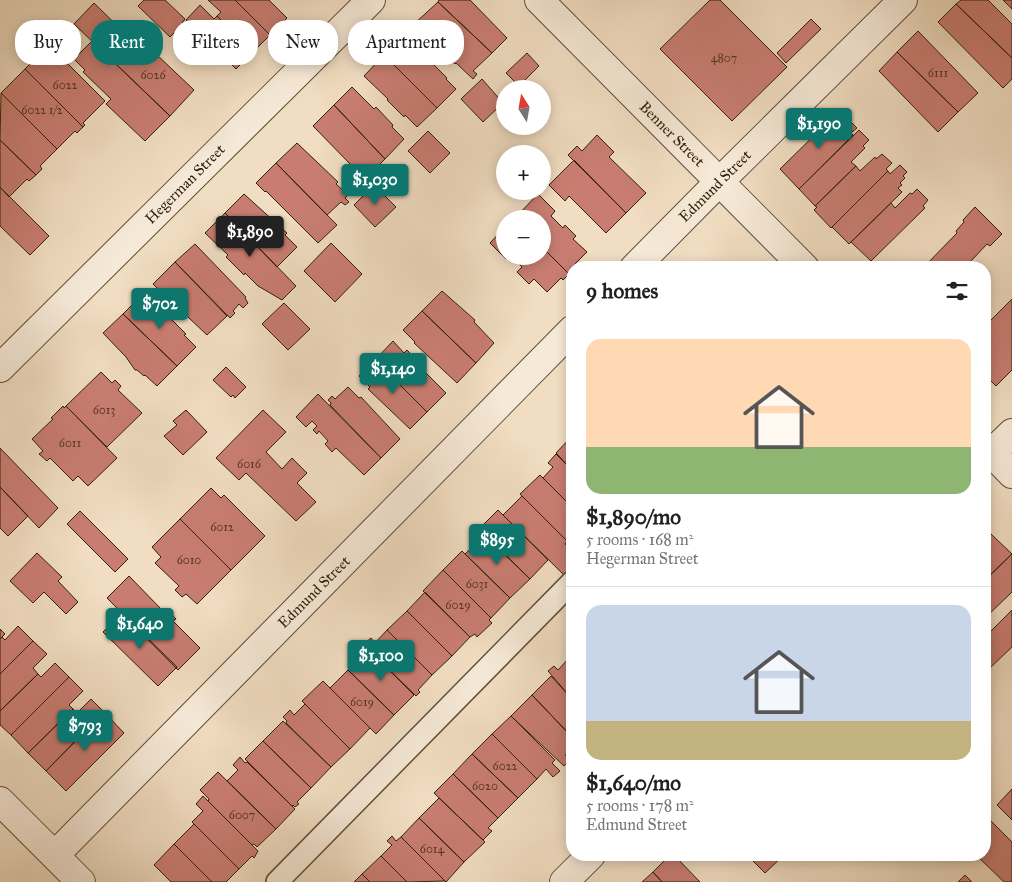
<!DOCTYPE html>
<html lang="en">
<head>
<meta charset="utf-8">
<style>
  :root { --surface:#fff; --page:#f2f2f2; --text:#202124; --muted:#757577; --line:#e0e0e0; --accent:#0f766e }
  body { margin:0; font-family:"IM FELL Great Primer",serif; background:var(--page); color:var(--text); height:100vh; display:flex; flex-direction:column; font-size:19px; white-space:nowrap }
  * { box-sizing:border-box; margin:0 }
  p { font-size:16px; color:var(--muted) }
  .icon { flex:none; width:28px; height:28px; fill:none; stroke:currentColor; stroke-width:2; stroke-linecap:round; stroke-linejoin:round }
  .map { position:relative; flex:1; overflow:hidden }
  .panel { position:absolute; left:566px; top:261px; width:425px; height:600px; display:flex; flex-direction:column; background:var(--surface); border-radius:20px; box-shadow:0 2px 12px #0003 }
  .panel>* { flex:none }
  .banner { position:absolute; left:15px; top:20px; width:475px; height:45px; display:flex; gap:10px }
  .needle { width:32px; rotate:349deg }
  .buttons { position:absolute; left:496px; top:80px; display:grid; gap:10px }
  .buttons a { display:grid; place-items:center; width:55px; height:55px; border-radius:50%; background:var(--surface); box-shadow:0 2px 12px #0003; font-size:25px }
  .price { position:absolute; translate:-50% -42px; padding:0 11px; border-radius:5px; background:var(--accent); color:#fff; font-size:16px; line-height:32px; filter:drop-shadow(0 1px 2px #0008) }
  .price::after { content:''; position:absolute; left:50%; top:30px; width:15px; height:11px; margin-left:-8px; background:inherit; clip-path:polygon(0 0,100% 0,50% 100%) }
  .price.on { background:#222; color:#fff }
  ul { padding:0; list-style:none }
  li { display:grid; align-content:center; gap:10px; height:265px; padding:0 20px }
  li+li { border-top:1px solid var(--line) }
  li span { display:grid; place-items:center; height:155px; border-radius:15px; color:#555 }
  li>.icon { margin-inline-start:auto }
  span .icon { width:90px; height:90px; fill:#fffc; stroke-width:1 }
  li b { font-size:21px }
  h2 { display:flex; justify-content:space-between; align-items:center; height:60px; padding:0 20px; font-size:21px }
  .pill { padding:0 18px; border-radius:20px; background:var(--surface); box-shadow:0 2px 12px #0003; font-size:18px; line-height:45px }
  .pill.on { background:var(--accent); color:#fff }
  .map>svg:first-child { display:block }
  .building { fill:#c97d72; stroke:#302009 }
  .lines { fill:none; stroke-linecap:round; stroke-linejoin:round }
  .lane-casing { stroke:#604f37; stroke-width:24 }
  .street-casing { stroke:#604f37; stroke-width:30 }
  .lane { stroke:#f6e9d7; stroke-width:21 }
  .street { stroke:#f6e9d7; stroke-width:28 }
  .labels { text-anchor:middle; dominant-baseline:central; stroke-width:4; stroke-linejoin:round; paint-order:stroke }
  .number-label { font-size:12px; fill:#563723 }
  .street-label { font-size:15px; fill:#302009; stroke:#f6e9d7 }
</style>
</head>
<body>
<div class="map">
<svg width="1012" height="882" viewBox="0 0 1012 882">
  <rect width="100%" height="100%" fill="#f1ddc2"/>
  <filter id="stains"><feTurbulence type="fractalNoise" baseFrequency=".004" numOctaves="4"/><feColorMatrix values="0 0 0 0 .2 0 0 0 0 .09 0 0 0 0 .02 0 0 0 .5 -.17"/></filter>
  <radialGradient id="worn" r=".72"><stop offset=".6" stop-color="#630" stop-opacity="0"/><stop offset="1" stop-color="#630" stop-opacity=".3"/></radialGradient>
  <path class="building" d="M 144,0 L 165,0 L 185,19 L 182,23 L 183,24 L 170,37 L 138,6 Z
    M 208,0 L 235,0 L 270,35 L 253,52 L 217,16 L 221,12 Z
    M 235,0 L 269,0 L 287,18 L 270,35 Z
    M 439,0 L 470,0 L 507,38 L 492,53 L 438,2 Z
    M 710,0 L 720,0 L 787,67 L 732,121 L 660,49 Z
    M 961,0 L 988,0 L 1012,24 L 1012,58 L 956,4 Z
    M 1003,0 L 1012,0 L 1012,9 Z
    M 438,2 L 492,53 L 473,71 L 477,74 L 473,79 L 456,63 L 455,64 L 439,48 L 441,46 L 438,44 L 425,32 L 423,34 L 414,24 Z
    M 94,3 L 151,59 L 156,54 L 194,90 L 170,116 L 74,24 Z
    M 956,4 L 1012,58 L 1012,79 L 1003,88 L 938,22 Z
    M 200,5 L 214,19 L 217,16 L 253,52 L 236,69 L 186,20 Z
    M 811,19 L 821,29 L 786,63 L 777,53 Z
    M 918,31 L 978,93 L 958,112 L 897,52 Z
    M 404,35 L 447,78 L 446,79 L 456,89 L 437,108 L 384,55 Z
    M 92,41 L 170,116 L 145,141 L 106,104 L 111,99 L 83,72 L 85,70 L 74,59 Z
    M 49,45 L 105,101 L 83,123 L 85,125 L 83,127 L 25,69 Z
    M 897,52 L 958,112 L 938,132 L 879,71 Z
    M 527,53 L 539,66 L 519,86 L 506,73 Z
    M 384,55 L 437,108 L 417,127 L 405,115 L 404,117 L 387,100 L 388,99 L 364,76 Z
    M 25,69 L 83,127 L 77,133 L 75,131 L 57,149 L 1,93 Z
    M 482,79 L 503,103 L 483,122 L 461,99 Z
    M 352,87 L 374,109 L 376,107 L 393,125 L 392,127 L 404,139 L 385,159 L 334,105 Z
    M 1,93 L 57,149 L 40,166 L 42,169 L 36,175 L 0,140 Z
    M 334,105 L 385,159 L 366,178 L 355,167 L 353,167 L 313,126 Z
    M 842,113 L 857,128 L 851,133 L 853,135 L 799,189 L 780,169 L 834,116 L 836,119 Z
    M 859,130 L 869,140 L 863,146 L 865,148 L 851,162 L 856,166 L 815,206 L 799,189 Z
    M 428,131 L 450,153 L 430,173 L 408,151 Z
    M 597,135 L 614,152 L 609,157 L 646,193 L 626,213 L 568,155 L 577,146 L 582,151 Z
    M 0,140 L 36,175 L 29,181 L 27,179 L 9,197 L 0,187 Z
    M 297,143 L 338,182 L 336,184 L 348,195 L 345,198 L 349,202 L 345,205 L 341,202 L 327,215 L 276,163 Z
    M 882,154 L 892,163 L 886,169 L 888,171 L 831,228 L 814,210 L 817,207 L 815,206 L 856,166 L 860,171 L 875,157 L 876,159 Z
    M 574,160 L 626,213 L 606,233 L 569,196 L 565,201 L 549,185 Z
    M 276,163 L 337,225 L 318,243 L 266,191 L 265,192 L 256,183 Z
    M 900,165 L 907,172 L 903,176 L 905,178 L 900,183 L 902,185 L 898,188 L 902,192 L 849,244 L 832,227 L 888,171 L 890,174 Z
    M 374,185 L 396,207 L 375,227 L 354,205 Z
    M 0,187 L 49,236 L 30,255 L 0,226 Z
    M 917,189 L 928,200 L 923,206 L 925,208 L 871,261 L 851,242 L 891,203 L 895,208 L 910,193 L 912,194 Z
    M 244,194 L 287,233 L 285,235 L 297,247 L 277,267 L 225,213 Z
    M 538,194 L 555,211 L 551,216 L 563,228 L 565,225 L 576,236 L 573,239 L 587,252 L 571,268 L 572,270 L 569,274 L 542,247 L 542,219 L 515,218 Z
    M 975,207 L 1002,234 L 990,246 L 987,244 L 971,261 L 971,268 L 923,268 L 957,233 L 956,231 L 964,222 L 963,220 Z
    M 225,213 L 296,286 L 282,300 L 258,286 L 245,273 L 244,275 L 226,257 L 228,255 L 205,233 Z
    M 505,227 L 505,256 L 509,256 L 506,259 L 490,243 Z
    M 331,243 L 362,274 L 335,302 L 304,271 Z
    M 195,244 L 246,297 L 245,298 L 248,303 L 243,308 L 239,304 L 233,311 L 235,313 L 230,318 L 175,262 Z
    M 542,247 L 569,274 L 563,280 L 561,278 L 547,292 L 534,279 L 529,284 L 517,272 L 522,267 L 512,256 L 542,256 Z
    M 175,262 L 227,316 L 207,335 L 153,284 Z
    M 442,291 L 475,320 L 474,322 L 494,343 L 476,363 L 422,311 Z
    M 143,294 L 165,316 L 167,315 L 186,334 L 184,335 L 196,347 L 177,366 L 123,314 Z
    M 1012,299 L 1012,370 L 996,386 L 985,375 L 985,326 Z
    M 284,303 L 310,329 L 288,350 L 262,324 Z
    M 422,311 L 476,363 L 457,383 L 414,343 L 415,342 L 403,330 Z
    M 123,314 L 177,366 L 157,386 L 145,375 L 144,376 L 137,370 L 135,370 L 126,357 L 103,333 Z
    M 393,341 L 404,353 L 407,350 L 424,368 L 422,369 L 446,393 L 427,412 L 375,360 Z
    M 375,360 L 427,412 L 410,429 L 368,389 L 370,387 L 359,376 Z
    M 226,367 L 246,387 L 235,398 L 233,395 L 231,397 L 213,380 Z
    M 101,372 L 112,383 L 115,380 L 121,386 L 118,390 L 142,413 L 107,447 L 66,406 Z
    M 348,387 L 359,398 L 361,397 L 400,439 L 381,458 L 330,405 L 331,403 L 328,400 L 332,396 L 335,399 Z
    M 318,394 L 381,458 L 364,475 L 336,448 L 332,452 L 325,444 L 328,441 L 319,431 L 317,434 L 313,430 L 317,426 L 312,421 L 306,427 L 296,417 Z
    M 63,406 L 64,408 L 66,406 L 117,458 L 88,486 L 78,476 L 73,481 L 50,458 L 47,461 L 39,454 L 43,451 L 32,439 L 53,419 L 51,418 Z
    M 186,410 L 207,432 L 183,455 L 164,436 L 177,425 L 173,421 Z
    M 263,410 L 286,432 L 266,452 L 282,469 L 292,458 L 307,473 L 297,483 L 316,502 L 296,521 L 246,473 L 239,480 L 216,458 Z
    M 572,436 L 572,470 L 556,453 Z
    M 0,448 L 58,508 L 39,528 L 0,487 Z
    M 556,454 L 572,470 L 572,507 L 543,478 L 553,467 L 548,463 Z
    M 540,475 L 572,507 L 572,536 L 567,541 L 520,494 Z
    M 0,487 L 28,516 L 8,536 L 0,528 Z
    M 211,488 L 221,498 L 224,495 L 265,536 L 231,570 L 180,519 Z
    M 522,496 L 567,541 L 565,544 L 572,551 L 572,567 L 564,575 L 503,515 Z
    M 498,510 L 548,560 L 530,579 L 479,529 Z
    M 80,511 L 128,559 L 115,572 L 67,524 Z
    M 180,519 L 231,570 L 197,604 L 186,594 L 182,597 L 175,590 L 179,586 L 155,563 L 161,557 L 152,547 Z
    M 991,534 L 1012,554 L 985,580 L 985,539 Z
    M 485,535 L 530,579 L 510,598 L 465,554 Z
    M 462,551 L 510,598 L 491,618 L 443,570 Z
    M 37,553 L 62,577 L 58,581 L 78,602 L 66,614 L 44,592 L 33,603 L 10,581 Z
    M 1012,554 L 1012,592 L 985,618 L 985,580 Z
    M 443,570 L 491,618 L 489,620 L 492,623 L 477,637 L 475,634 L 470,637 L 423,591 Z
    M 129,576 L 163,611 L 166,608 L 176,619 L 173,621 L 200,648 L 178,670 L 107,598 Z
    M 425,592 L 470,637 L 452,656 L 407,611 Z
    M 1012,610 L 1012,647 L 991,667 L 985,661 L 985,637 Z
    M 407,611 L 452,656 L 432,675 L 387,630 Z
    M 122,613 L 177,667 L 158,686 L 103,632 Z
    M 18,626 L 33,641 L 0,674 L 0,639 L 2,637 L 5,640 Z
    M 0,629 L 5,634 L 0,639 Z
    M 387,630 L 432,675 L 418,690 L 420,692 L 416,696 L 369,650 L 370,648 L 365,643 L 371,638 L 375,643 Z
    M 33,641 L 47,654 L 33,668 L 38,674 L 0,711 L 0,674 Z
    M 359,648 L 364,654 L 369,650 L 414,695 L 394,715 L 348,670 L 360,659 L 354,653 Z
    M 570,657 L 572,660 L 572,699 L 548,671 L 554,666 L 558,670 Z
    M 55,663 L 69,677 L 11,735 L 0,725 L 0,711 L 38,674 L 41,677 Z
    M 348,670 L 394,715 L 376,734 L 330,688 Z
    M 551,676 L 572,699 L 572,737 L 532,695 Z
    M 69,677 L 83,691 L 69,705 L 73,709 L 28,753 L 11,735 Z
    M 323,681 L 370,728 L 350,749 L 302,701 Z
    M 532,695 L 572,737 L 571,744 L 572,751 L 568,755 L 565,755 L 570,760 L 564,766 L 511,716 Z
    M 91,699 L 104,712 L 46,771 L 28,753 L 73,709 L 77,713 Z
    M 305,704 L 350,749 L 331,767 L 286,723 L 287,721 L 283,717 L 290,710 L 294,715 Z
    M 104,712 L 124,733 L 66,791 L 46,771 Z
    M 511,716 L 555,760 L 552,763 L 560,771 L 553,777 L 546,769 L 537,779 L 492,734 Z
    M 283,721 L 331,767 L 311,788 L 263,741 Z
    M 492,734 L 537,779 L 518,798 L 472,754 Z
    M 263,741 L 311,788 L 297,802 L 299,804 L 295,807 L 293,805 L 292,806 L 245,759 Z
    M 472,754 L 518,798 L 498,818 L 453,774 Z
    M 240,757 L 245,763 L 247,762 L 295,809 L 276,829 L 227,781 L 238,770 L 233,765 Z
    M 218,772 L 276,829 L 257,847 L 254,844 L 252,845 L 208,801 L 209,799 L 200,790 Z
    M 453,774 L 498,818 L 488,828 L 492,831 L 483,840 L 434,793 Z
    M 1012,789 L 1012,820 L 997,805 Z
    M 203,796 L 258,851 L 254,858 L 252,856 L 239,869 L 192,822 L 203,811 L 196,804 Z
    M 439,798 L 485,842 L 464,862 L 419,818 Z
    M 986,816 L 1012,842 L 1012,882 L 1004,882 L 976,855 L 985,855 Z
    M 419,818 L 464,862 L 446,882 L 401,837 Z
    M 194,824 L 239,869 L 226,882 L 212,882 L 174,844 Z
    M 392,836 L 396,841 L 401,837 L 445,881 L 407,882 L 381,856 L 392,845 L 387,841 Z
    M 174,844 L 212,882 L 171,882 L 154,865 Z
    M 664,855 L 674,855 L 700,882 L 662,882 L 653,872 L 665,860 L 662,857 Z
    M 747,855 L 784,855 L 765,873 Z
    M 381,856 L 407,882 L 370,882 L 362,874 Z
    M 653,872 L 662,882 L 642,882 Z
    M 362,874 L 370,882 L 354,882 Z
    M 965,875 L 972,882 L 958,882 Z"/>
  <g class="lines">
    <defs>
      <path id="lane" d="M 277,882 L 572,582"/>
      <path id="street" d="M 539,0 L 805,268
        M 634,268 L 719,182 L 903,0
        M 0,368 L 371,0
        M 985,446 L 1012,474
        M 985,459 L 1012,433
        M 0,801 L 81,882
        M 55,855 L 572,330
        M 564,882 L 591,855"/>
    </defs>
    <use href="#lane" class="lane-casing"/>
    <use href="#street" class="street-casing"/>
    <use href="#lane" class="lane"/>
    <use href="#street" class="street"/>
  </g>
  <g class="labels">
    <g class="number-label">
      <text x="724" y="58">4807</text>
      <text x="938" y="73">6111</text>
      <text x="153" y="75">6026</text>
      <text x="65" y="85">6022</text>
      <text x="42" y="110">6022 1/2</text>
      <text x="104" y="410">6013</text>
      <text x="70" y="443">6011</text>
      <text x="249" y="464">6016</text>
      <text x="222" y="527">6012</text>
      <text x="189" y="560">6010</text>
      <text x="477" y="584">6031</text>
      <text x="458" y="605">6029</text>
      <text x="362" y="702">6019</text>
      <text x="505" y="766">6022</text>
      <text x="485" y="786">6020</text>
      <text x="242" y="815">6007</text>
      <text x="432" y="849">6014</text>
    </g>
    <g class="street-label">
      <text transform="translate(672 134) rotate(45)">Benner Street</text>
      <text transform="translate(185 184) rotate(-45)">Hegerman Street</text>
      <text transform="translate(715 186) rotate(-45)">Edmund Street</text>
      <text transform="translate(314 592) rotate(-45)">Edmund Street</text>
    </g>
  </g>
  <rect width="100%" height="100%" filter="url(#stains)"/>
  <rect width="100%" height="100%" fill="url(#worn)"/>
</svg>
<div class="buttons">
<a><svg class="needle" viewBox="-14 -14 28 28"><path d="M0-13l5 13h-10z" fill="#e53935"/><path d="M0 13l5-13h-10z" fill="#757577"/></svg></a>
<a>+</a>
<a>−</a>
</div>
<b class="price" style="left:819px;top:150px">$1,190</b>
<b class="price" style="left:375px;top:206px">$1,030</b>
<b class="price on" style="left:250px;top:258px">$1,890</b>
<b class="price" style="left:160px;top:330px">$702</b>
<b class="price" style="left:393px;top:395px">$1,140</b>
<b class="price" style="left:497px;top:566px">$895</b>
<b class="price" style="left:140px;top:650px">$1,640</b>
<b class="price" style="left:381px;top:682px">$1,100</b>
<b class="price" style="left:85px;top:752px">$793</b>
<div class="banner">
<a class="pill">Buy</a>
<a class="pill on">Rent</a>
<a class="pill">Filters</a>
<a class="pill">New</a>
<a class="pill">Apartment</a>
</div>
<section class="panel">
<h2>9 homes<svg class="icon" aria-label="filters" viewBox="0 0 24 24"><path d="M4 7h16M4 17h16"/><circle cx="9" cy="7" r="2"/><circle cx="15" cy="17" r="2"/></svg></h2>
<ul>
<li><span style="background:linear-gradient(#ffd9b3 70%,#8fb573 0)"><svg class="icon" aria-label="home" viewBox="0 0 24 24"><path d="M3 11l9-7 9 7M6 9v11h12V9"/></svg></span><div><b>$1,890/mo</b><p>5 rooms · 168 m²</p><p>Hegerman Street</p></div></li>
<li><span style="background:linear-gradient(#c9d6e8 75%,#c2b280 0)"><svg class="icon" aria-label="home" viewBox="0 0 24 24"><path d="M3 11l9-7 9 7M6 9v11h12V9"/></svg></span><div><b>$1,640/mo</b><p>5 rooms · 178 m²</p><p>Edmund Street</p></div></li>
</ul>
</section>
</div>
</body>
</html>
